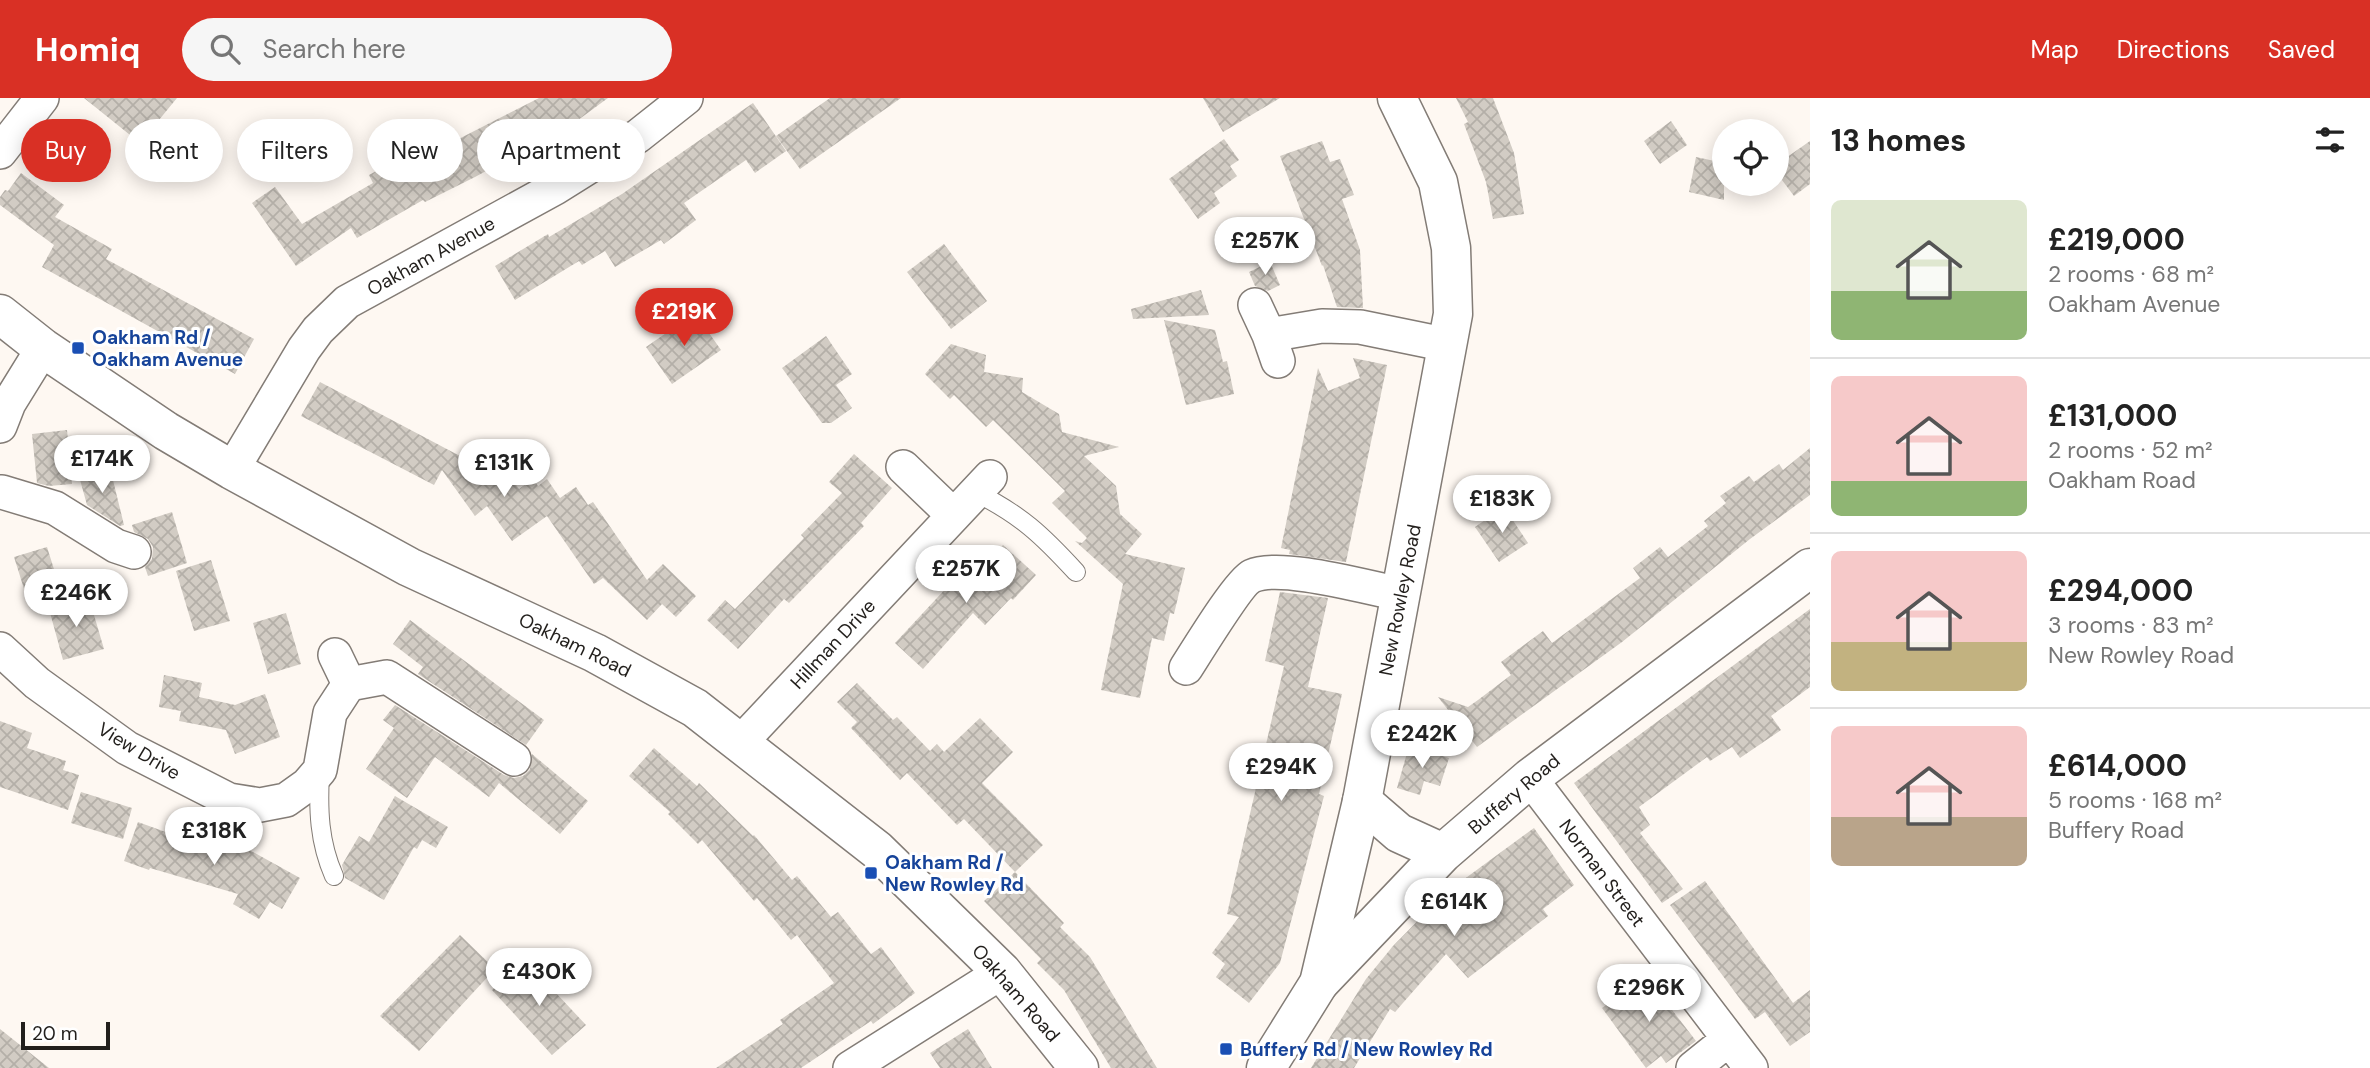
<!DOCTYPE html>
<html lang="en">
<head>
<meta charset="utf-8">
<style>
  :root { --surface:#fff; --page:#f6f6f6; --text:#222; --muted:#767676; --line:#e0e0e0; --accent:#d93025 }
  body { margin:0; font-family:"DM Sans",sans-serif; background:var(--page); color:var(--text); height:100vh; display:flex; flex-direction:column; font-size:26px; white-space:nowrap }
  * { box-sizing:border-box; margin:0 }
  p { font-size:23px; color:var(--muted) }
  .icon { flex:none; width:38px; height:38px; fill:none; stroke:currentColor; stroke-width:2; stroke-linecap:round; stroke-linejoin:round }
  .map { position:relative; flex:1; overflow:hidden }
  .side { display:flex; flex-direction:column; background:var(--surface); width:560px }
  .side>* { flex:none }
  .hud { position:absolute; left:21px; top:21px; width:665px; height:63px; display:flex; gap:14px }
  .fabs { position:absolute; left:1712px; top:21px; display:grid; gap:14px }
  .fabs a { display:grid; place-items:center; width:77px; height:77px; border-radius:50%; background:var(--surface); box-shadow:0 4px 18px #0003; font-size:35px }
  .scale { position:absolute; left:21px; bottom:18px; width:89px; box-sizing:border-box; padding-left:7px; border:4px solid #221f1c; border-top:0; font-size:19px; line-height:24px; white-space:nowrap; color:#221f1c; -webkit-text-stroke:5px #fff; paint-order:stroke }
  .price { position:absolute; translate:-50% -60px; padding:0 16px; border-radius:24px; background:#fff; color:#222; font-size:23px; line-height:46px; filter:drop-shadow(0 2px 4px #0008) }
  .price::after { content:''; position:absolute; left:50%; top:42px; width:21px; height:16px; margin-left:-10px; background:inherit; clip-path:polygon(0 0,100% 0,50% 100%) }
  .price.selected { background:var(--accent); color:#fff }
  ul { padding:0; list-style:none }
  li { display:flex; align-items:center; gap:21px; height:175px; padding:0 21px }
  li+li { border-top:2px solid var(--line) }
  li span { display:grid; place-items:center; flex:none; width:196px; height:140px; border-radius:10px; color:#555 }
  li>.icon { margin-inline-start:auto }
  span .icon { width:84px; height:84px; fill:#fffc; stroke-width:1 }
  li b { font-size:30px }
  h2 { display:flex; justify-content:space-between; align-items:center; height:84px; padding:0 21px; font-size:30px }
  .tag { padding:0 24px; border-radius:32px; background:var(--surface); box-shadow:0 4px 18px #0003; font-size:24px; line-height:63px }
  .tag.selected { background:var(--accent); color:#fff }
  header { display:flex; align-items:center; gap:42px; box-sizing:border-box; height:98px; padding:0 35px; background:var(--accent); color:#fff }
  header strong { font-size:33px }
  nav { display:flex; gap:38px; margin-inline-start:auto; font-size:24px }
  .search { width:490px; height:63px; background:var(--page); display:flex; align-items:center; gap:18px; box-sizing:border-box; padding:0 24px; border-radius:38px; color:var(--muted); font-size:26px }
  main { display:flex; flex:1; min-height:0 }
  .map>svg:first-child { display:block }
  .building { fill:url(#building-cross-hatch) }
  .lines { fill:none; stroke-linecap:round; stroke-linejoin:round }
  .service-casing { stroke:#837c76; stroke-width:20 }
  .minor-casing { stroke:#837c76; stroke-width:36 }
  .tertiary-casing { stroke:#837c76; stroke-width:41 }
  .secondary-casing { stroke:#837c76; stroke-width:41 }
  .service { stroke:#fff; stroke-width:18 }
  .minor { stroke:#fff; stroke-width:33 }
  .tertiary { stroke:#fff; stroke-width:38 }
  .secondary { stroke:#fff; stroke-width:38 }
  .transit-dot { fill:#1a4fb4; stroke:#fff; stroke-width:2.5 }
  .labels { text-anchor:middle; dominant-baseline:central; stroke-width:6; stroke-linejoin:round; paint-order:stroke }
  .street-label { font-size:19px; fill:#221f1c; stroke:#fff }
  .transit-label { font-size:19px; font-weight:bold; fill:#164399; stroke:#fff; text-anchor:start }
</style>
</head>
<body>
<header>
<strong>Homiq</strong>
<div class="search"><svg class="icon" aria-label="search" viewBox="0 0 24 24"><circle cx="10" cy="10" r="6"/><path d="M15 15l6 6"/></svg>Search here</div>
<nav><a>Map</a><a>Directions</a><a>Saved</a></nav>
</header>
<main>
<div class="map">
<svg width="1810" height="970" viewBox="0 0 1810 970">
  <defs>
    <pattern id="building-cross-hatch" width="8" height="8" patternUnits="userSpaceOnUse" patternTransform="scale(1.75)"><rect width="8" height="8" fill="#d2ccc4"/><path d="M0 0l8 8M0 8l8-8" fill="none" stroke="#b4afa8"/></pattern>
  </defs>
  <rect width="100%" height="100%" fill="#fef8f2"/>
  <path class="building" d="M 84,0 L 177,0 L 140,45 Z
    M 539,0 L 608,0 L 574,25 L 475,79 L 425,104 L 423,102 L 357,140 L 351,130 L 296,168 L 252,105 L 275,89 L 302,126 L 373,85 L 369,77 L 389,66 L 394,74 Z
    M 830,0 L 901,0 L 800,71 L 776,38 Z
    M 1203,0 L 1280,0 L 1223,34 Z
    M 1456,0 L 1493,0 L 1514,55 L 1524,116 L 1493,121 L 1486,84 L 1464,26 L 1468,24 Z
    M 753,5 L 786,53 L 755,75 L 746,62 L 684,105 L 696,122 L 664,146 L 661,142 L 615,169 L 605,153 L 582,167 L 579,163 L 515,202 L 495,168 L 548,136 L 549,139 L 622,96 Z
    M 1671,23 L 1687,47 L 1660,66 L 1644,43 Z
    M 1224,41 L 1239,62 L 1230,68 L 1237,78 L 1214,95 L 1220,105 L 1198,121 L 1169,81 Z
    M 1322,43 L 1330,64 L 1340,61 L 1354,97 L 1342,101 L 1360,152 L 1363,210 L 1337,209 L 1323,167 L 1322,168 L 1280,58 Z
    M 1810,43 L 1810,86 L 1794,98 L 1776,74 L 1776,67 Z
    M 1696,59 L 1724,65 L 1724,102 L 1689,94 Z
    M 21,75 L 64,107 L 55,119 L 112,151 L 106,161 L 254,241 L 235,276 L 42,169 L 54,147 L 0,107 L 0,99 L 5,92 L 8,93 Z
    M 944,146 L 987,203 L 951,231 L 907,174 Z
    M 1270,164 L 1280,187 L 1268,193 L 1255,188 L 1249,174 Z
    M 1201,192 L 1209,217 L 1133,221 L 1131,211 Z
    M 695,215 L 721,252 L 672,286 L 646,249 Z
    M 1164,222 L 1215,232 L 1223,264 L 1227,263 L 1234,296 L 1186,307 Z
    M 826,238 L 852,276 L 836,287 L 852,310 L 831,325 L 822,325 L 782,270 Z
    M 951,246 L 986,257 L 984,274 L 1023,280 L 1022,294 L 1059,316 L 1062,334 L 1119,349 L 1084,358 L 1116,388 L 1120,416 L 1142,436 L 1125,456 L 1185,470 L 1174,516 L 1170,515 L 1164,543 L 1152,540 L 1140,600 L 1101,592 L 1123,486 L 1075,443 L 1082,445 L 1087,440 L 1052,405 L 1065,393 L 993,322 L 986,329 L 954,297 L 950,301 L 925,276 Z
    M 1353,260 L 1387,267 L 1346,464 L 1289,456 L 1290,452 L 1281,450 L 1318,270 L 1328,293 L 1360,280 Z
    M 320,284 L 477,367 L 493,355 L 519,391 L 533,381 L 538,388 L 547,381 L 560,400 L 576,389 L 588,407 L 593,404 L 647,482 L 663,466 L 696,498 L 676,519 L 662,506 L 647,522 L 603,480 L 594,486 L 547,418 L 512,443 L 487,408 L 475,418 L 442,372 L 434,387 L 301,318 Z
    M 67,332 L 72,386 L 49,388 L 37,385 L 32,336 Z
    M 1810,350 L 1810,397 L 1750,441 L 1622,544 L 1477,649 L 1438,599 L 1468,609 L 1478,602 L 1511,577 L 1501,564 L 1543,533 L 1552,545 L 1640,480 L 1633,470 L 1660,449 L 1668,459 L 1708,428 L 1704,423 L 1726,405 L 1720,398 L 1749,378 L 1754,384 L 1779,366 L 1783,372 Z
    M 854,356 L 892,390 L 861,425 L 864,428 L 829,464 L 789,505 L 784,501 L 738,551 L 707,522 L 725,502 L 735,511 L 804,440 L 801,437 L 842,395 L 829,384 Z
    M 110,370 L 124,427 L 120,428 L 87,407 L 79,378 Z
    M 1504,409 L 1528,445 L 1499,464 L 1475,429 Z
    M 172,414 L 187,465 L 148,478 L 145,469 L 152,461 L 153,449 L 148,441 L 134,434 L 132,427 Z
    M 1003,447 L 1036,477 L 1013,502 L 1011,500 L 985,527 L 973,515 L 923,571 L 895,545 L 963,472 L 972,481 Z
    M 47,449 L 63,500 L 30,510 L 14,459 Z
    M 211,462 L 230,523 L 194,533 L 176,473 Z
    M 1280,494 L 1328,500 L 1308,589 L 1342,596 L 1319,696 L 1324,698 L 1280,865 L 1249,905 L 1216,879 L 1225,866 L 1212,855 L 1239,819 L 1227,816 L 1284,568 L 1265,563 Z
    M 89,500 L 104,551 L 63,562 L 49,511 Z
    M 1810,511 L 1810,589 L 1771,618 L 1781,632 L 1740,660 L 1732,649 L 1710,663 L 1707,659 L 1639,709 L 1650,727 L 1640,735 L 1683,791 L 1662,805 L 1574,685 Z
    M 286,515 L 301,566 L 268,576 L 253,525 Z
    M 410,522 L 544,622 L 526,647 L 418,576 L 423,569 L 393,546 Z
    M 164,577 L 202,585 L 199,599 L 235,607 L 265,596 L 280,639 L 235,656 L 226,632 L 179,623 L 181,613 L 159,609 Z
    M 857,585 L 893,622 L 897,619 L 930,653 L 937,646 L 944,654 L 980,620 L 1013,654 L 982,685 L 1043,747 L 1015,774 L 964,721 L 957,727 L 907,675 L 900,682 L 851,630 L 857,624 L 837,604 Z
    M 395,607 L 504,677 L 514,680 L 523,678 L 530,671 L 532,656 L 588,703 L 560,736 L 499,685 L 489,699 L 435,659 L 407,700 L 366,671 L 394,630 L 383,622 Z
    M 0,623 L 32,635 L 27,650 L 66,663 L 63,672 L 79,677 L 68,712 L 0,689 Z
    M 1409,648 L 1449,660 L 1440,688 L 1424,683 L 1420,697 L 1397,690 Z
    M 654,650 L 697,688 L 699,685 L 753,738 L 754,737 L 792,782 L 797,778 L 831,819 L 838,814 L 871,856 L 881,849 L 915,895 L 873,926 L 871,923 L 801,970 L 716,970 L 783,926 L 780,922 L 834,885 L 797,837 L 791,842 L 757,800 L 754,803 L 702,742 L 698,746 L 668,716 L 670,714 L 629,678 Z
    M 81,694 L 132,710 L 123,741 L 71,725 Z
    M 395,698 L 448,729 L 436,750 L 422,742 L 417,751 L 414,749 L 384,802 L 345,780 L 342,767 L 359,738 L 369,744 Z
    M 138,724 L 196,745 L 200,734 L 235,744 L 300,780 L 282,811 L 270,804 L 259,821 L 233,806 L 238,796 L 150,770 L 149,772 L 124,763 Z
    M 1534,730 L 1574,787 L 1543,811 L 1548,818 L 1468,880 L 1446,856 L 1395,914 L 1390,911 L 1354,970 L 1311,970 L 1366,881 L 1393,848 L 1444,796 Z
    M 1015,774 L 1064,825 L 1060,829 L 1090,859 L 1157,970 L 1111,970 L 1064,892 L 1037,865 L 1041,861 L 984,803 Z
    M 1705,783 L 1793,905 L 1810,892 L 1810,934 L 1790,948 L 1765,914 L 1755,921 L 1670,807 Z
    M 460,837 L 495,871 L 419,953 L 380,918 Z
    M 525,862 L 586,927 L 552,957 L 492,892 Z
    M 1646,878 L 1696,943 L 1666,965 L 1661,958 L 1646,970 L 1602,910 Z
    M 0,931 L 49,970 L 0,970 Z
    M 968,931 L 992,970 L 940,970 L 930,955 Z"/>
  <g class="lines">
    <defs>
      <path id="service" d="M 975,394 C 1021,417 1042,437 1076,474
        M 320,675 C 318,712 319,744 334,778"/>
      <path id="minor" d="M 0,54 L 42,0
        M 1255,207 L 1269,237
        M 1278,263 L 1269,237 L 1322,228 L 1360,229 L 1448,247
        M 0,328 L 9,305 L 43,250
        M 903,369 L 953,417
        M 232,372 L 304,251 L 318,232 L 347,204 L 555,90 L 638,38 L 686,0
        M 2,394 L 55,410 L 116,448 L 134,454
        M 0,551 L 37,585 L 127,650 L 229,702 L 260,707 L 286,702 L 307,687 L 320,672 L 330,615 L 349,586
        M 335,557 L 349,586 L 387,579 L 514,661
        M 1186,570 C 1197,553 1239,484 1252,478 C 1281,465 1368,490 1401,496
        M 741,644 L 990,379
        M 1530,680 L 1751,970
        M 850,970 L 1002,874
        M 1693,970 L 1729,941"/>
      <path id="tertiary" d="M 0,216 L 43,250 L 166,333 L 232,372 L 409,469 L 595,555 L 695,610 L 877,752 L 1002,874 L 1079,970
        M 1362,703 L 1399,735 L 1443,755
        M 1319,885 L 1443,755 L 1530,680 L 1810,470"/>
      <path id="secondary" d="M 1266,970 L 1319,885 L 1362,703 L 1453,216 L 1451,150 L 1438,84 L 1397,0"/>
    </defs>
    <use href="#service" class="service-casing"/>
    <use href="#minor" class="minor-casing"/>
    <use href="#tertiary" class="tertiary-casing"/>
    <use href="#secondary" class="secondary-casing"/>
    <use href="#service" class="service"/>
    <use href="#minor" class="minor"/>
    <use href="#tertiary" class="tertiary"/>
    <use href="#secondary" class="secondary"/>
  </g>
  <g class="transit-dot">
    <rect x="71" y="243" width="14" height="14" rx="3.5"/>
    <rect x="864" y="768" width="14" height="14" rx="3.5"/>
    <rect x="1219" y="944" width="14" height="14" rx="3.5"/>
  </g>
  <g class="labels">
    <g class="street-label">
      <text transform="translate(431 158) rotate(-29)">Oakham Avenue</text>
      <text transform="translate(1400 502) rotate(-79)">New Rowley Road</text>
      <text transform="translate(833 546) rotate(-47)">Hillman Drive</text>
      <text transform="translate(575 547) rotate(26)">Oakham Road</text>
      <text transform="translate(139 653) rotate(31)">View Drive</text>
      <text transform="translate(1514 696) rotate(-40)">Buffery Road</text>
      <text transform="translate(1602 775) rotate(53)">Norman Street</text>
      <text transform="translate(1016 895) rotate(49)">Oakham Road</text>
    </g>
    <g class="transit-label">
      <text x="92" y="239">Oakham Rd /<tspan x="92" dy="22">Oakham Avenue</tspan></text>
      <text x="885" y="764">Oakham Rd /<tspan x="885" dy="22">New Rowley Rd</tspan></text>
      <text x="1240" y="951">Buffery Rd / New Rowley Rd</text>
    </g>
  </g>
</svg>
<div class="fabs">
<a><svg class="icon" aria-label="locate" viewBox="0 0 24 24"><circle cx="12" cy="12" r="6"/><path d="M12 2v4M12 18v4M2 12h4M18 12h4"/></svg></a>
</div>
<div class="scale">20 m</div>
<b class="price" style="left:1265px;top:179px">£257K</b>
<b class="price selected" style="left:684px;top:250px">£219K</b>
<b class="price" style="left:102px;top:397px">£174K</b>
<b class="price" style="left:504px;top:401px">£131K</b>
<b class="price" style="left:1502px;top:437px">£183K</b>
<b class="price" style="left:966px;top:507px">£257K</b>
<b class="price" style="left:76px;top:531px">£246K</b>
<b class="price" style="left:1422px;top:672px">£242K</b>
<b class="price" style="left:1281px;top:705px">£294K</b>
<b class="price" style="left:214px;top:769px">£318K</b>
<b class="price" style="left:1454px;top:840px">£614K</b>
<b class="price" style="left:539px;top:910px">£430K</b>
<b class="price" style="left:1649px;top:926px">£296K</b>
<div class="hud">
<a class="tag selected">Buy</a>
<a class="tag">Rent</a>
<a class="tag">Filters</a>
<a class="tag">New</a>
<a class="tag">Apartment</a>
</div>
</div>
<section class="side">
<h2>13 homes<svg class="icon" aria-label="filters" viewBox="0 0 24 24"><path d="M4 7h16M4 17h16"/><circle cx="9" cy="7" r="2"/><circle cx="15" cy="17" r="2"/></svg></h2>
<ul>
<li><span style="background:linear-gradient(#dfe7d0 65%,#8fb573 0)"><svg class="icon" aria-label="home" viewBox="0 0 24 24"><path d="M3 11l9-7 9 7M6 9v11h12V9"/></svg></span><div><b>£219,000</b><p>2 rooms · 68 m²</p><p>Oakham Avenue</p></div></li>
<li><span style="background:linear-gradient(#f6c9c9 75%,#8fb573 0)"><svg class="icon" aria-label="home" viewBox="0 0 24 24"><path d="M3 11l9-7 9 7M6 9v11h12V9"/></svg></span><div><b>£131,000</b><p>2 rooms · 52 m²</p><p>Oakham Road</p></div></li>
<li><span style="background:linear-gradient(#f6c9c9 65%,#c2b280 0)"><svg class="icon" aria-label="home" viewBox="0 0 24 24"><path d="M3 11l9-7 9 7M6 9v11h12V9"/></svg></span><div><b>£294,000</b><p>3 rooms · 83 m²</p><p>New Rowley Road</p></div></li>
<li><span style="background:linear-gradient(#f6c9c9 65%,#b9a48a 0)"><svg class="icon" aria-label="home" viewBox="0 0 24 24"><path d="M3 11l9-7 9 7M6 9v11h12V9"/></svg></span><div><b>£614,000</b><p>5 rooms · 168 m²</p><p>Buffery Road</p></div></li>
</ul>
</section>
</main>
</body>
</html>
